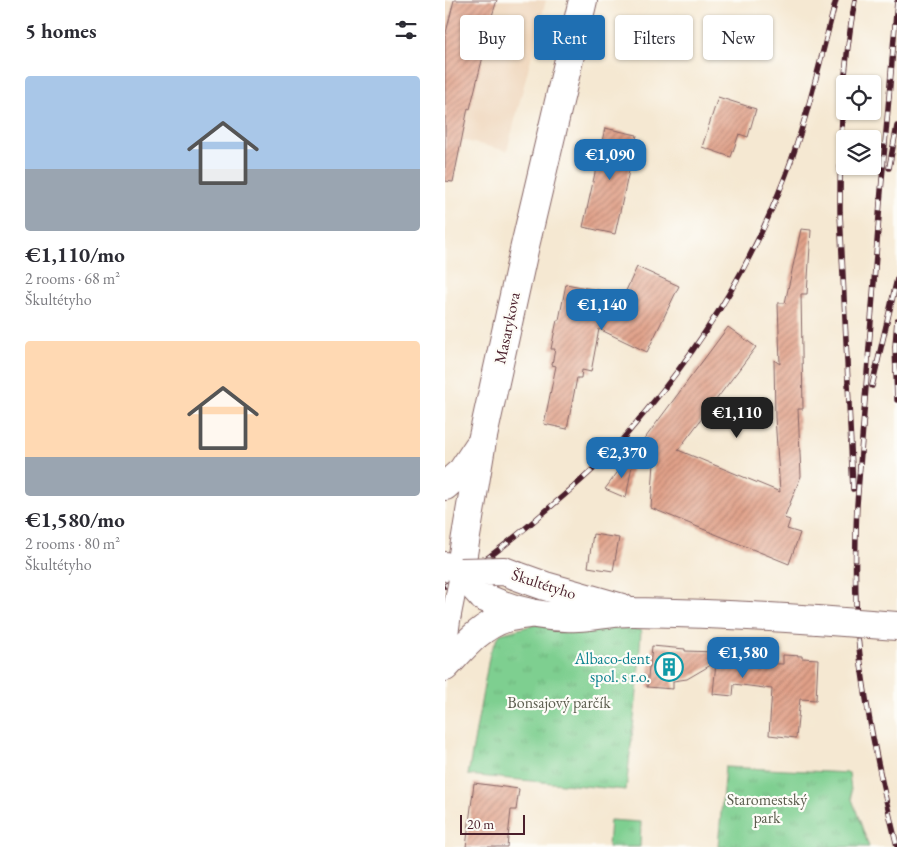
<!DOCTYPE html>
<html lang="en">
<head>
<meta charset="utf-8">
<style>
  :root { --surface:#fff; --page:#f2f2f3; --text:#2b2b33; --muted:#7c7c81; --accent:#1f6fb2 }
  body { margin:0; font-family:"EB Garamond",serif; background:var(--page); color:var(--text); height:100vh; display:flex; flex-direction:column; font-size:19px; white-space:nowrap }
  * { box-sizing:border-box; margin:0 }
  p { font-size:16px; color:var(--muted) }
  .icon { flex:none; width:28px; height:28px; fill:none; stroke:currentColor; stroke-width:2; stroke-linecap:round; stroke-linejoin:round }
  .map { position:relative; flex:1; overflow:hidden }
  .sheet { display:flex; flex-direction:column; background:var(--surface); width:445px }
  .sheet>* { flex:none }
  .banner { position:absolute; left:15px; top:15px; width:361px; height:45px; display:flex; gap:10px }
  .fabs { position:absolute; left:391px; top:75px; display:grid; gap:10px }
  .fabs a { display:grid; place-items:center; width:45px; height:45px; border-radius:5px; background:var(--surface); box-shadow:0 1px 4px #0004; font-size:25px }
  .scale { position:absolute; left:15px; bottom:12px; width:65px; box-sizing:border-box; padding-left:5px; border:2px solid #4a1f2b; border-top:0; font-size:14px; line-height:18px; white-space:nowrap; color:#4a1f2b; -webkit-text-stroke:4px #fdfcf7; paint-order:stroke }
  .price { position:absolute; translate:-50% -42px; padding:0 11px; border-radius:10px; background:var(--accent); color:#fff; font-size:16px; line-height:32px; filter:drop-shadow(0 1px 2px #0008) }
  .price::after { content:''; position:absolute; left:50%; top:30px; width:15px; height:11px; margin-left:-8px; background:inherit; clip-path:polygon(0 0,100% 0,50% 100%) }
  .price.active { background:#222; color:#fff }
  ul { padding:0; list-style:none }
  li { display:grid; align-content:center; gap:10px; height:265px; padding:0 25px }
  li span { display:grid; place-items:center; height:155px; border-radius:5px; color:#555 }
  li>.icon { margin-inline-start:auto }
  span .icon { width:90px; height:90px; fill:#fffc; stroke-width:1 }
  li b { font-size:21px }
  h2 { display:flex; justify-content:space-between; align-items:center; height:60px; padding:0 25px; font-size:21px }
  .pill { padding:0 18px; border-radius:5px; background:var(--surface); box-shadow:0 1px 4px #0004; font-size:18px; line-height:45px }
  .pill.active { background:var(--accent); color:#fff }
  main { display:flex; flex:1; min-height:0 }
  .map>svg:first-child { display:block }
  .built { fill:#efd6bb }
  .park { fill:url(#park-tufts); stroke:#64775e }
  .building { fill:url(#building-hatch) }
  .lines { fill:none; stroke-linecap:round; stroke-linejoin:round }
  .street-casing { stroke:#866565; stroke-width:21 }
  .secondary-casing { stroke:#866565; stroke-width:30 }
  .street { stroke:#fff; stroke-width:19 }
  .secondary { stroke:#fff; stroke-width:28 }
  .rail-casing { stroke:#4a1f2b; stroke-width:5.5 }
  .rail { stroke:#fdfcf7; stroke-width:4; stroke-dasharray:11; stroke-linecap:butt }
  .street-bridge-casing { stroke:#866565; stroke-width:21; stroke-linecap:butt }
  .secondary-bridge-casing { stroke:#866565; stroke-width:30; stroke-linecap:butt }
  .street-bridge { stroke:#fff; stroke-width:19 }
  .secondary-bridge { stroke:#fff; stroke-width:28 }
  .labels { text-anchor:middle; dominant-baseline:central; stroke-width:4.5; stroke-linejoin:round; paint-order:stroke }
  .street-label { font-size:16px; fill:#4a1f2b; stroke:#fdfcf7 }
  .culture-label { font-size:16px; fill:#0d838f; stroke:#fdfcf7; text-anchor:end }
  .park-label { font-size:16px; fill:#5c5d4e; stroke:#fdfcf7 }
</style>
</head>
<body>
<main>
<section class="sheet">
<h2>5 homes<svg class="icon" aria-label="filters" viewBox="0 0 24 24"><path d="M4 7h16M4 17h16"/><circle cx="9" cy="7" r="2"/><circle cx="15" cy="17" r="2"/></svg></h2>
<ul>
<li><span style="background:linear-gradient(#a9c7e8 60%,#9aa5b1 0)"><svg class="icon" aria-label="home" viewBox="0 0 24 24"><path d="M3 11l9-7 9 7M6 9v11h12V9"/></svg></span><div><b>€1,110/mo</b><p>2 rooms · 68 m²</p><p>Škultétyho</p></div></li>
<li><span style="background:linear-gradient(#ffd9b3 75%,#9aa5b1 0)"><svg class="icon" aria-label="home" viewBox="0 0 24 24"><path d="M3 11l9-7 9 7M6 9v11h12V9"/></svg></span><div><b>€1,580/mo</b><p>2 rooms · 80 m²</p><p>Škultétyho</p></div></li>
</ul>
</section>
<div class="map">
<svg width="452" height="847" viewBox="0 0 452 847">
  <defs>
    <pattern id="park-tufts" width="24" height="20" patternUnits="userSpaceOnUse" patternTransform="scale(1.25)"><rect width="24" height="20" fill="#7ecf90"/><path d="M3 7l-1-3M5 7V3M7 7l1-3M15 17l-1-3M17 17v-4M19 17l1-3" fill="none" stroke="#6eb17c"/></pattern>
    <pattern id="building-hatch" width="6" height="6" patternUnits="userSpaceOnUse" patternTransform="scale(1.25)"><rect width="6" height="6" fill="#e0a088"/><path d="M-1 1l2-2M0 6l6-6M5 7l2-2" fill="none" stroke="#b8826f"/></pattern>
  </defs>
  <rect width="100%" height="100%" fill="#fdfcf7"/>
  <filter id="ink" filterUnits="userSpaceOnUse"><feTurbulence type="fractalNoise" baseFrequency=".02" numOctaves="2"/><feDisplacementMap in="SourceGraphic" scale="10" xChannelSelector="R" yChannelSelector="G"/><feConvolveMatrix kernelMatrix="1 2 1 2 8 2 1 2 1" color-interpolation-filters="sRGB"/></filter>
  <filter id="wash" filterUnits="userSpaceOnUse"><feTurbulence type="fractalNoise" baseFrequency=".0096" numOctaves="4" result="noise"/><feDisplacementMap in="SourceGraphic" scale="20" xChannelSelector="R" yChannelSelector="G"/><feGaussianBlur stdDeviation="1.12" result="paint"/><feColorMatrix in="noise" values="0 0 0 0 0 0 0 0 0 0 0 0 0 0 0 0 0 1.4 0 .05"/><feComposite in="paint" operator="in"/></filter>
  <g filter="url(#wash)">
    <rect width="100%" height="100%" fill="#f5e8d2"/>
    <path class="built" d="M 0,0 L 101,0 L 62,151 L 0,136 Z"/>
    <path class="park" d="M 100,622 L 196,630 L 193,683 L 181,790 L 23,775 L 45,652 L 55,634 Z
      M 280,767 L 404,773 L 407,799 L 424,847 L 273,847 Z
      M 165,820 L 196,822 L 195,847 L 163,847 Z"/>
    <g id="blocks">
      <path class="building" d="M 9,0 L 52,0 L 46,19 L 47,20 L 25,109 L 23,108 L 8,182 L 0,181 L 0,37 Z
        M 273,97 L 311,109 L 303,137 L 294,134 L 286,157 L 257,147 Z
        M 160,128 L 192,135 L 170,234 L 138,227 Z
        M 356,229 L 366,230 L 362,294 L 356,294 L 358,409 L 353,409 L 356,476 L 339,518 L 345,520 L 342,529 L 355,533 L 344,564 L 206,508 L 210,447 L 195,445 L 283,327 L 311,347 L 233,450 L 335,492 L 330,417 L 329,360 L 335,364 L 333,303 L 340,303 Z
        M 192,267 L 234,286 L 202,352 L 154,329 L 146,372 L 137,370 L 136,378 L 132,378 L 122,429 L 99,424 L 111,366 L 107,365 L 110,349 L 106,349 L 112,320 L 114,320 L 121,284 L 179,295 Z
        M 190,449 L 181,498 L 160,489 Z
        M 148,534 L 174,538 L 168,571 L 143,567 Z
        M 207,646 L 240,649 L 240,651 L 303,653 L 303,663 L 338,664 L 338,655 L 357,656 L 357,658 L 373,659 L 371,700 L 355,699 L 351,738 L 324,735 L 327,689 L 289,684 L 288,696 L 268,694 L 271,662 L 242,679 L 228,681 L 228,689 L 202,687 L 204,667 L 205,667 Z
        M 29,783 L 74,789 L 71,810 L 66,810 L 62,847 L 21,847 Z"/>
    </g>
  </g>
  <g filter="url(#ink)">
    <use href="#blocks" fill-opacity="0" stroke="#866565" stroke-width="1"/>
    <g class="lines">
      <defs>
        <path id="street" d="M 0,660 L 6,617"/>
        <path id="secondary" d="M 0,486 L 17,471 L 33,447
          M 0,566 L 15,572 L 37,441 L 79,250 L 138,0
          M 72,576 L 100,586 L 177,608
          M 38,597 C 69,611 99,619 133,617 C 152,616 171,611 190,612 C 251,613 312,616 372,620
          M 0,667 C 18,648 35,626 61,618 C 69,616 77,615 84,614"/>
      </defs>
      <use href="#street" class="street-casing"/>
      <use href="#secondary" class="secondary-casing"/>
      <use href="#street" class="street"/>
      <use href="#secondary" class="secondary"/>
      <defs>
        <path id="rail" d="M 452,2 L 435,203 L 412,505 C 410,552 409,600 414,647 C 421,714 436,781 452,846
          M 444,168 L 452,126
          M 452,320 L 450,347 L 452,400
          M 427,386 L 452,279
          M 408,489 L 395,212 C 395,141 397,70 410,0
          M 0,586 C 35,566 66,541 97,514 C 121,494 145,473 167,451 C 179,438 190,424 201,411 C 257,344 302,272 334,192 C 360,130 374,65 391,0"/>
      </defs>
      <use href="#rail" class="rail-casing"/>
      <use href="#rail" class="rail"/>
      <defs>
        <path id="street-bridge" d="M 6,617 L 15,572"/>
        <path id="secondary-bridge" d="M 15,572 L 59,571 L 72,576
          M 15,572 L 38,597
          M 372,620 L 452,626"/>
      </defs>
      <use href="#street-bridge" class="street-bridge-casing"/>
      <use href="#secondary-bridge" class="secondary-bridge-casing"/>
      <use href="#street-bridge" class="street-bridge"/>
      <use href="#secondary-bridge" class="secondary-bridge"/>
    </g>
  </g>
  <defs>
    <symbol id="building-ring" viewBox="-11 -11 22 22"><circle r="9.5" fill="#fdfcf7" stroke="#0f9aa8" stroke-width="1.5"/><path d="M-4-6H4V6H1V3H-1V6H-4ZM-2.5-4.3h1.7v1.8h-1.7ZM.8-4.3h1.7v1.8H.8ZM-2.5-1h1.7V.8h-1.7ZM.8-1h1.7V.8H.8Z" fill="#0f9aa8"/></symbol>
  </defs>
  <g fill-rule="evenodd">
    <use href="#building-ring" x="208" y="651" width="32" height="32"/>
  </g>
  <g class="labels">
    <g class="street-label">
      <text transform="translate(62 328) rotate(-78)">Masarykova</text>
      <text transform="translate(99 584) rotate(18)">Škultétyho</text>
    </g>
    <g class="culture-label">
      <text x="205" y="658">Albaco-dent<tspan x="205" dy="18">spol. s r.o.</tspan></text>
    </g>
    <g class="park-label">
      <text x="114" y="702">Bonsajový parčík</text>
      <text x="322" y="799">Staromestský<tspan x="322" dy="18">park</tspan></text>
    </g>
  </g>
</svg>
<div class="fabs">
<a><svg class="icon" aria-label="locate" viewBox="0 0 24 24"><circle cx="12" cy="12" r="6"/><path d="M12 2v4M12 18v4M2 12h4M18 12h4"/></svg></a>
<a><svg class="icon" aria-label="layers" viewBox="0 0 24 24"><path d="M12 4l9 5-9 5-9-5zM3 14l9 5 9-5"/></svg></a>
</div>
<div class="scale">20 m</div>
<b class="price" style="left:165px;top:181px">€1,090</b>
<b class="price" style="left:157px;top:331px">€1,140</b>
<b class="price active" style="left:292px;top:439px">€1,110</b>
<b class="price" style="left:177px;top:479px">€2,370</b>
<b class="price" style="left:298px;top:679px">€1,580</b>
<div class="banner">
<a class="pill">Buy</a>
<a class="pill active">Rent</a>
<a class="pill">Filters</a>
<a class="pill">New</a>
</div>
</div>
</main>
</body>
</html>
